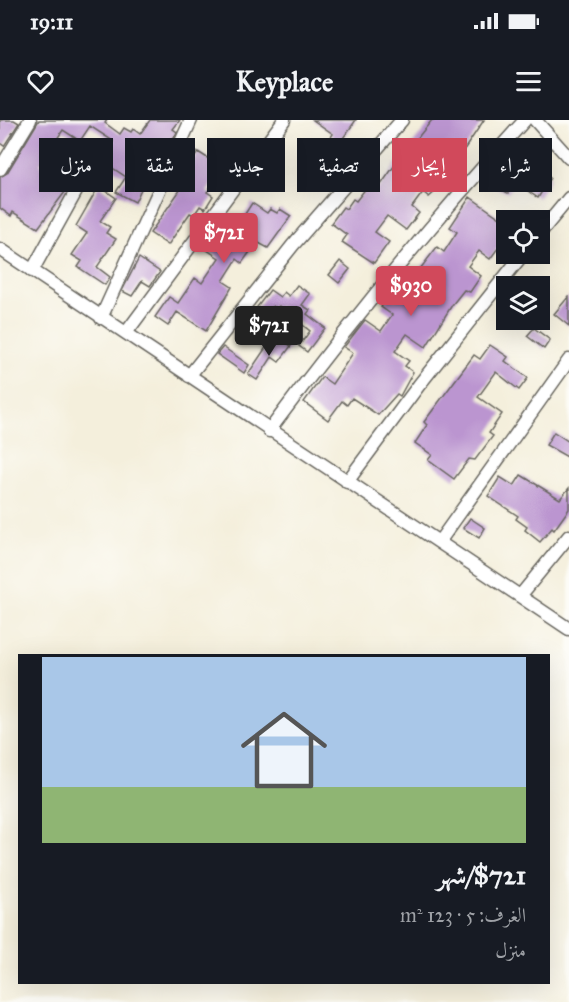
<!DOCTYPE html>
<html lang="ar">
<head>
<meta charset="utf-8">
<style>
  :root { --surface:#171b24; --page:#242831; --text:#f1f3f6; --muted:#9ea1a6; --accent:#d1495b }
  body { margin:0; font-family:"IM FELL Great Primer",Amiri,serif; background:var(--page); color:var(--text); direction:rtl; height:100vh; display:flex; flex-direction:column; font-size:22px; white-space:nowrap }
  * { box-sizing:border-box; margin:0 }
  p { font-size:20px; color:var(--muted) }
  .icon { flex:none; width:33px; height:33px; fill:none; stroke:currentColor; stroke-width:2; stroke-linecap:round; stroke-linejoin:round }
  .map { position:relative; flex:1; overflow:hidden; direction:ltr }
  .drawer { position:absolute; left:18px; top:534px; width:532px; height:330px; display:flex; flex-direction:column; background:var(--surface); border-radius:0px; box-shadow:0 6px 24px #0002; direction:rtl }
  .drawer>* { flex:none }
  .guide { position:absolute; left:18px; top:18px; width:534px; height:54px; direction:rtl; display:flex; gap:12px }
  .buttons { position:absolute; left:496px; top:90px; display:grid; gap:12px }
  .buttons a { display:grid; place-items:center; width:54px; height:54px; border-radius:0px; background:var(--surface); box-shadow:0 6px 24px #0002; font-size:30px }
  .price { position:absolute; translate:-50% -51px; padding:0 14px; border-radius:6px; background:var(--accent); color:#fff; font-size:20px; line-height:39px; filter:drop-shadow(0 2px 3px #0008) }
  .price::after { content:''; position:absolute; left:50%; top:36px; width:18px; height:14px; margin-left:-9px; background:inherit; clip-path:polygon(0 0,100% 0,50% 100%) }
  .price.selected { background:#222; color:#fff }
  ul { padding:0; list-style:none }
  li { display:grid; align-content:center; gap:12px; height:318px; padding:0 24px }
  li span { display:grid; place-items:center; height:186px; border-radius:0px; color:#555 }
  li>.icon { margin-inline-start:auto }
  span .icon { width:108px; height:108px; fill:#fffc; stroke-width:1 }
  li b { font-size:26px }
  .chip { padding:0 21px; border-radius:0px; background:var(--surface); box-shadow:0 6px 24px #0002; font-size:21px; line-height:54px }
  .chip.selected { background:var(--accent); color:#fff }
  .status { display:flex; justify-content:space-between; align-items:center; height:42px; padding:0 30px; background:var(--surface); direction:ltr }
  .status svg { height:16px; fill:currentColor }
  header { display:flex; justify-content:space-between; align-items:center; height:78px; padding:0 24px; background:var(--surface); font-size:27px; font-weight:700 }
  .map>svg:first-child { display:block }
  .building { fill:#bb95d0 }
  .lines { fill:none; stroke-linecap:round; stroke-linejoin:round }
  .street-casing { stroke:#68665f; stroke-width:15 }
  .street { stroke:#fff; stroke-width:12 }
</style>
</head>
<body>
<div class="status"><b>19:11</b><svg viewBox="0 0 49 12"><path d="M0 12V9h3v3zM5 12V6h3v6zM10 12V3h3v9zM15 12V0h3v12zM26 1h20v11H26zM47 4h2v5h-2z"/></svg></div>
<header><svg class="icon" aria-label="menu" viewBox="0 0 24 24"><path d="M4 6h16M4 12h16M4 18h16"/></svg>Keyplace<svg class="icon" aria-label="heart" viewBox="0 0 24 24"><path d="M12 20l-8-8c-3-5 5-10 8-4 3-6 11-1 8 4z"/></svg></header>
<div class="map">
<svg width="569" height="882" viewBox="0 0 569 882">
  <rect width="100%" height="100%" fill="#fdfcf7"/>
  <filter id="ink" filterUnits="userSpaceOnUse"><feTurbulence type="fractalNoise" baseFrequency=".0167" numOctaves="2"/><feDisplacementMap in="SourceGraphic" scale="12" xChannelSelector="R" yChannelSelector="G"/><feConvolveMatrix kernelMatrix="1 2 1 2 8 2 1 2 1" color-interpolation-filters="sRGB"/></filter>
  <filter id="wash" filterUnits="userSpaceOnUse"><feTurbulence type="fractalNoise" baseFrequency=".008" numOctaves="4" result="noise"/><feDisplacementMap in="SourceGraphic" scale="24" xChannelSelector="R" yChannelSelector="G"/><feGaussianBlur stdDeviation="1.35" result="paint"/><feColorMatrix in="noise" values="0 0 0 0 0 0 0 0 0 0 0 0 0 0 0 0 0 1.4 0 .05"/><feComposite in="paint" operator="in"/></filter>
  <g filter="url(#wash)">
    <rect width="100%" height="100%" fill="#f4efdc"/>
    <g id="blocks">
      <path class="building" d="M 0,0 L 14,0 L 19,3 L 4,26 L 0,23 Z
        M 39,0 L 107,0 L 105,3 L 120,14 L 124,8 L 131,12 L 133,9 L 140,14 L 150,0 L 180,0 L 173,9 L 177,12 L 173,20 L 171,18 L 157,35 L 135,82 L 116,72 L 126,57 L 102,41 L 113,21 L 90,6 L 80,21 L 63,10 L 40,44 L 71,64 L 38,108 L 13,92 L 11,96 L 0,88 L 0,57 L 7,53 Z
        M 313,0 L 356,0 L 329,38 L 321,32 L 333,14 Z
        M 432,0 L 484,0 L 437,70 L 429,77 L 423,72 L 412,87 L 419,93 L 406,110 L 387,96 L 375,112 L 389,122 L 374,143 L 342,122 L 347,115 L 331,103 L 343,87 L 346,89 L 353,79 L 356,81 L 370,63 L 378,69 L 397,42 L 403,46 L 415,29 L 411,26 Z
        M 198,32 L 223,48 L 207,72 L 213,76 L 205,89 L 200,86 L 194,95 L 190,93 L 168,125 L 150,113 L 183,66 L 178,63 Z
        M 267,40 L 280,49 L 270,64 L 257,55 Z
        M 504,42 L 525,55 L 529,49 L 535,53 L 538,49 L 550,58 L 538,78 L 516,63 L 508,73 L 489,64 Z
        M 99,66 L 116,78 L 100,101 L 110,107 L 106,113 L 116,119 L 97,147 L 110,157 L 105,165 L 78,147 L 82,141 L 72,135 L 87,113 L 76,106 Z
        M 470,77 L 507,103 L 507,116 L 490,139 L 479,131 L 468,146 L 481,156 L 470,172 L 464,170 L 452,185 L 426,227 L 407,214 L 395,231 L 409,241 L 405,246 L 413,252 L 400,276 L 397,274 L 378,295 L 352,278 L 347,285 L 342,281 L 328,300 L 304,282 L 322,257 L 332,264 L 353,233 L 344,227 L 365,200 L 381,211 L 392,195 L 381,187 L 390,176 L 396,180 L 437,127 L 444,132 L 457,112 L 450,107 Z
        M 252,83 L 267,93 L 270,89 L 277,93 L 280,89 L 291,96 L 268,128 L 257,122 L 242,143 L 237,139 L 223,161 L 232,167 L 206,211 L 177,192 L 168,206 L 155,197 L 169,177 L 178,183 L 195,158 L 202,163 L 219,138 L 201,126 L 223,96 L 238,105 Z
        M 139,138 L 160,152 L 150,166 L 142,161 L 132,176 L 122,171 Z
        M 340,141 L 350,149 L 339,163 L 329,155 Z
        M 297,165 L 310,174 L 302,185 L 310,190 L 307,194 L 325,208 L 307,232 L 299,226 L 310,211 L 279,186 L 277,189 L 273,186 L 262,203 L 251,195 L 270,170 L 280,177 L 284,172 L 289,176 Z
        M 569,176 L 569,206 L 554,194 Z
        M 534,208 L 550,220 L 544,229 L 527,216 Z
        M 279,218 L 291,226 L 279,242 L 272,237 L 257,260 L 248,254 L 271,220 L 276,223 Z
        M 490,225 L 508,237 L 505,241 L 528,258 L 519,270 L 496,252 L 478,277 L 502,294 L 489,313 L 493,316 L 475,340 L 469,339 L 454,359 L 428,340 L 432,335 L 415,323 L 427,305 L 424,302 L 474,235 L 480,239 Z
        M 223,227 L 249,245 L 244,253 L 217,234 Z
        M 554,312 L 569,322 L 569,338 L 546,325 Z
        M 521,355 L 560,379 L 569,368 L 569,389 L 554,410 L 552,408 L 540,422 L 525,410 L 527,407 L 516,399 L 518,396 L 488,376 L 500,357 L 514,366 Z
        M 470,398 L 485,408 L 479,418 L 463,408 Z"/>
    </g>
  </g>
  <g filter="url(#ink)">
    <use href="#blocks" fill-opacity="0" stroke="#68665f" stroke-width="1.5"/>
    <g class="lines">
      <defs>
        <path id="street" d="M 535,0 L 569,38
          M 0,49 L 30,0
          M 540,113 L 569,78
          M 0,129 L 569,509
          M 32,151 L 100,28
          M 101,198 L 191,0
          M 126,213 L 284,0
          M 189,256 L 293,125 L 402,0
          M 269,311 C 350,202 434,100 525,0
          M 347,362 L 419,265 L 523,134
          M 439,422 L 569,240
          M 520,476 L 569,416"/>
      </defs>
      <use href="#street" class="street-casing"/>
      <use href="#street" class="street"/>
    </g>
  </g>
</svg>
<div class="buttons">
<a><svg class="icon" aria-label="locate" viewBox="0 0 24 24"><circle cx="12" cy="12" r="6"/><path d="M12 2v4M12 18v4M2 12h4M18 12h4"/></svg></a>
<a><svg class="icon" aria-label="layers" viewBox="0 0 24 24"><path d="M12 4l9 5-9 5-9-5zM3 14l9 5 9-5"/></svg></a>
</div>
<b class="price" style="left:224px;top:144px">$721</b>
<b class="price" style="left:411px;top:197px">$930</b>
<b class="price selected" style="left:269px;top:237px">$721</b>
<div class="guide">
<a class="chip">شراء</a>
<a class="chip selected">إيجار</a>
<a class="chip">تصفية</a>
<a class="chip">جديد</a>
<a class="chip">شقة</a>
<a class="chip">منزل</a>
</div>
<section class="drawer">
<ul>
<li><span style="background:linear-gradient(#a9c7e8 70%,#8fb573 0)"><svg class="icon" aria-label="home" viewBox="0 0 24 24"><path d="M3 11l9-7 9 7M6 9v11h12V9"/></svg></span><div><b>$721/شهر</b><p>الغرف: 5 · 123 m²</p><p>منزل</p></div></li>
</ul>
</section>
</div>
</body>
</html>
